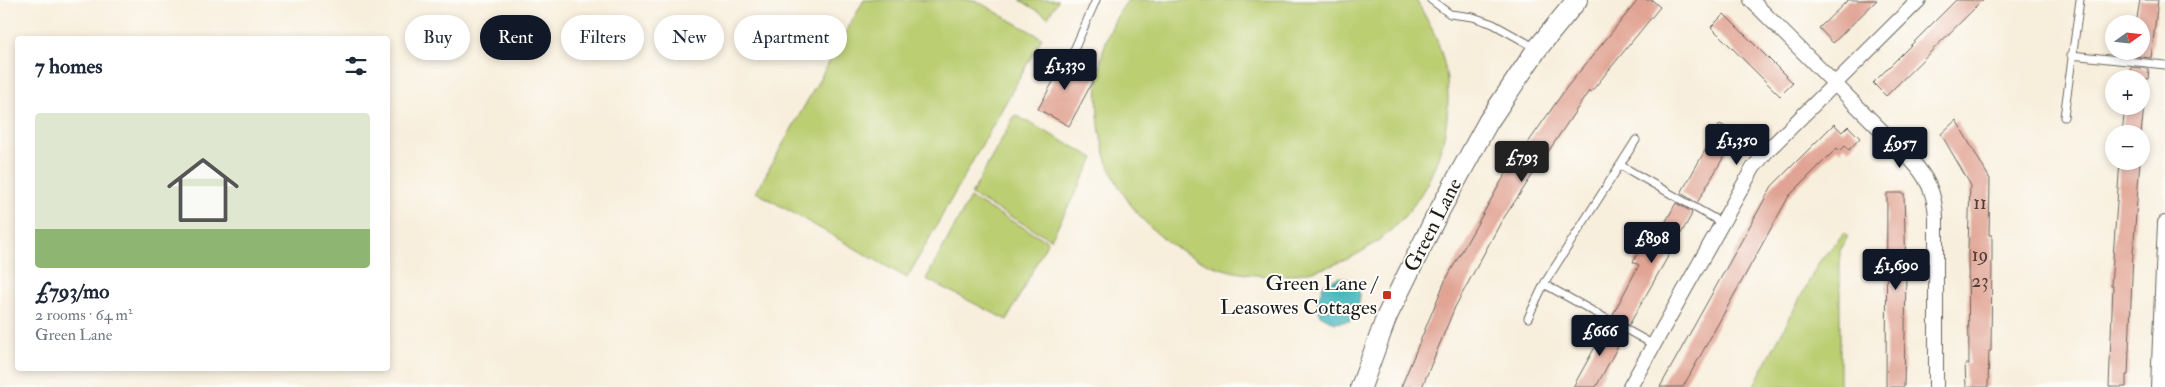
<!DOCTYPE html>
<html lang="en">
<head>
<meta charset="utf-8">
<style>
  :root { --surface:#fff; --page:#f2f2f3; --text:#1f2937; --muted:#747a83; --accent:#111827 }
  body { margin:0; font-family:"IM FELL Double Pica",serif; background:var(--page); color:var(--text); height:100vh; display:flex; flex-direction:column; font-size:19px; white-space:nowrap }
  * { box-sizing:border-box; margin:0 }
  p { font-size:16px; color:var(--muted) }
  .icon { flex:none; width:28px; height:28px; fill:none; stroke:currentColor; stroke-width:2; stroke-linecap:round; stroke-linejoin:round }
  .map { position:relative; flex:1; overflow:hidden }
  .side { position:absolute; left:15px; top:36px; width:375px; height:335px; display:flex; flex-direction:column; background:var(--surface); border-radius:5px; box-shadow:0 2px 8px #0003 }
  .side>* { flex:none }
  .top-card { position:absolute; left:405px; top:15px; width:475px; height:45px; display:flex; gap:10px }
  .needle { width:32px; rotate:75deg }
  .buttons { position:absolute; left:2105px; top:15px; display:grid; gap:10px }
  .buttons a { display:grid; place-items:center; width:45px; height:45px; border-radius:50%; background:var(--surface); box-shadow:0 2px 8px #0003; font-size:25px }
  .price { position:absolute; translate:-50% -42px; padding:0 11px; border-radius:5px; background:var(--accent); color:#fff; font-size:16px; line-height:32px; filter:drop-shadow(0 1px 2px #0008) }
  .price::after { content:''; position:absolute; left:50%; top:30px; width:15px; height:11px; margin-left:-8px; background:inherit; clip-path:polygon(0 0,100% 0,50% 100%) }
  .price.active { background:#222; color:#fff }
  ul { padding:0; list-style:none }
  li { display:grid; align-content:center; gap:10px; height:265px; padding:0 20px }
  li span { display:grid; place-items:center; height:155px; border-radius:5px; color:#555 }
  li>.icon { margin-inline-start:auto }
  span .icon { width:90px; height:90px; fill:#fffc; stroke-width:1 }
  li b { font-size:21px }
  h2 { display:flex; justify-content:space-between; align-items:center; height:60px; padding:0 20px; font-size:21px }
  .chip { padding:0 18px; border-radius:22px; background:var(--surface); box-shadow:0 2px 8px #0003; font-size:18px; line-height:45px }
  .chip.active { background:var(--accent); color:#fff }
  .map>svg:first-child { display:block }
  .green { fill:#bbce72; stroke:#6c7547 }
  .water { fill:#48b8be; stroke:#326a6d }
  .building { fill:#e1a494 }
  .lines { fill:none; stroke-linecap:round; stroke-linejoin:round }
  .lane-casing { stroke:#69665f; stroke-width:9 }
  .street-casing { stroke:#69665f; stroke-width:16 }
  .secondary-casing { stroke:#69665f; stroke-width:22 }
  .lane { stroke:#fff; stroke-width:7 }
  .street { stroke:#fff; stroke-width:14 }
  .secondary { stroke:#fff; stroke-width:20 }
  .poi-dot { fill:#c8321e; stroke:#fdfcf7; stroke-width:2 }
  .labels { text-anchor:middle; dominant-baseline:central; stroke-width:4; stroke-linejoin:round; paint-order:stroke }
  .number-label { font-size:19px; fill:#4d3e3a }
  .street-label { font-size:21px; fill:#1c1c1c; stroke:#fdfcf7 }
  .poi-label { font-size:21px; fill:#1c1c1c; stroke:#fdfcf7; text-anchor:end }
</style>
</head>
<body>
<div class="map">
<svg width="2165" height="387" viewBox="0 0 2165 387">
  <rect width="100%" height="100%" fill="#fdfcf7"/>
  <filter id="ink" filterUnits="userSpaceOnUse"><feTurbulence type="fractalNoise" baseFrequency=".02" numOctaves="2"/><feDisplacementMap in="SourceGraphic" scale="10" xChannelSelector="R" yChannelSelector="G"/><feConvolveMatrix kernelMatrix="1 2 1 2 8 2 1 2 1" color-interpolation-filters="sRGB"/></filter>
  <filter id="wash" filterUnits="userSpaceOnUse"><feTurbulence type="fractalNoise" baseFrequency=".0096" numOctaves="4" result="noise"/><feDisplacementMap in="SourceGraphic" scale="20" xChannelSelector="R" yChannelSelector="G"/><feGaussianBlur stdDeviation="1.12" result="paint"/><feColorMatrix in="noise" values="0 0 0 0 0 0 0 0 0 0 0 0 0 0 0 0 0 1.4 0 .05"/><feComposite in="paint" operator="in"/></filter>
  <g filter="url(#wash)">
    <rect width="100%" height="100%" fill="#f8eedc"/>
    <path class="green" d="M 864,0 L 975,0 L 1042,38 L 907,278 L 756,192 Z
      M 1020,0 L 1058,0 L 1048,17 Z
      M 1128,0 L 1416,0 C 1427,19 1438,38 1443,59 C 1451,89 1449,122 1440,151 C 1403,278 1243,317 1149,226 C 1124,201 1105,167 1100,132 C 1093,87 1099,37 1128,0 Z
      M 1015,115 L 1094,158 L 1051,239 L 971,195 Z
      M 970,198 L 1048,241 L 1007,320 L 926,279 Z
      M 1844,233 L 1848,236 L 1840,251 L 1840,387 L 1753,387 L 1819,262 Z"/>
    <path class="water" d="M 1340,277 L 1355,281 C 1364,296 1359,308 1350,321 L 1335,323 L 1320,315 L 1317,300 L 1324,284 Z"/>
    <g id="blocks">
      <path class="building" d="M 1638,0 L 1652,0 L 1660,7 L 1591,92 L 1589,91 L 1501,222 L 1455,307 L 1422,387 L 1401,387 L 1445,281 L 1502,180 L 1567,87 Z
        M 1848,0 L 1877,0 L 1833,43 L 1819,28 Z
        M 1956,0 L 1983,0 L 1886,96 L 1873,83 Z
        M 2140,0 L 2158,0 L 2151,58 L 2132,56 L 2133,51 L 2141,51 L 2141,24 L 2136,24 Z
        M 1724,14 L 1793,83 L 1780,96 L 1711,27 Z
        M 1064,60 L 1095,77 L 1069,126 L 1038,109 L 1054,80 L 1042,74 L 1049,62 L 1060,68 Z
        M 2131,67 L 2149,69 L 2148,79 L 2129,79 Z
        M 2125,106 L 2144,106 L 2141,134 L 2122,134 Z
        M 1956,120 L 1990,179 L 1989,235 L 1992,235 L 1992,255 L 1991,351 L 1989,351 L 1988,387 L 1966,387 L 1965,364 L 1969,364 L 1968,249 L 1970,184 L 1941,134 Z
        M 1720,124 L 1737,134 L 1697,203 L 1681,193 Z
        M 1834,124 L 1842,132 L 1848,126 L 1860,138 L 1849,150 L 1845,146 L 1840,151 L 1837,148 L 1789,196 L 1683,387 L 1660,387 L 1772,186 Z
        M 2120,161 L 2140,161 L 2133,253 L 2128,375 L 2126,375 L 2126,387 L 2109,387 L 2113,286 L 2111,286 Z
        M 1887,193 L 1904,193 L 1906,274 L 1904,387 L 1886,387 Z
        M 1676,203 L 1692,212 L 1691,216 L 1629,325 L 1612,316 L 1639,265 L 1633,262 L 1640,249 L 1648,254 Z
        M 1600,323 L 1624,335 L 1596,387 L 1573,387 L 1600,338 L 1593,334 Z"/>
    </g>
  </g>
  <g filter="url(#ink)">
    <use href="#blocks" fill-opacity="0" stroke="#69665f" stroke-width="1"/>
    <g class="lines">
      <defs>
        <path id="lane" d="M 1431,0 L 1450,14 L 1473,17 L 1493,24 L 1536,48
          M 1074,50 L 1096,0
          M 2071,55 L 2165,65
          M 2064,117 L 2080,0
          M 1620,165 L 1722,223
          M 1544,284 L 1654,345
          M 1528,318 L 1544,284 L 1636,140"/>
        <path id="street" d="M 1751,0 L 1911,160 C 1927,177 1935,193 1936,218 L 1936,387
          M 1630,387 L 1753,168 L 1767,151 L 1919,0
          M 2158,387 L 2165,223"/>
        <path id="secondary" d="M 1361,387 L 1387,316 L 1436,217 L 1488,122 L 1537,49 L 1577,0"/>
      </defs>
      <use href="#lane" class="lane-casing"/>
      <use href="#street" class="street-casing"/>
      <use href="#secondary" class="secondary-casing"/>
      <use href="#lane" class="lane"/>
      <use href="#street" class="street"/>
      <use href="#secondary" class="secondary"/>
    </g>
  </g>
  <rect class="poi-dot" x="1382" y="290" width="10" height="10" rx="2.5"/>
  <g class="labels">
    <g class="number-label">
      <text x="1980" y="203">11</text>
      <text x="1980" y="255">19</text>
      <text x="1980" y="281">23</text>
    </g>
    <g class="street-label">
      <text transform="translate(1433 225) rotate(-63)">Green Lane</text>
    </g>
    <g class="poi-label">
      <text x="1377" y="283">Green Lane /<tspan x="1377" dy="24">Leasowes Cottages</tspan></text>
    </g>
  </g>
</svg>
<div class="buttons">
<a><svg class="needle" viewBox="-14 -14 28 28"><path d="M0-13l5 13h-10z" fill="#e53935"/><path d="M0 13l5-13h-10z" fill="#747a83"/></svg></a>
<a>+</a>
<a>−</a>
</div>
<b class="price" style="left:1065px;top:91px">£1,330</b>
<b class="price" style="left:1737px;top:166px">£1,350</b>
<b class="price" style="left:1900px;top:169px">£957</b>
<b class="price active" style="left:1522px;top:183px">£793</b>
<b class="price" style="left:1652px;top:264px">£898</b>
<b class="price" style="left:1896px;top:291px">£1,690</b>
<b class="price" style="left:1600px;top:357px">£666</b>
<div class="top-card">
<a class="chip">Buy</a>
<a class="chip active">Rent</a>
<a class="chip">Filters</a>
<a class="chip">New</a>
<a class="chip">Apartment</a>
</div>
<section class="side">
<h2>7 homes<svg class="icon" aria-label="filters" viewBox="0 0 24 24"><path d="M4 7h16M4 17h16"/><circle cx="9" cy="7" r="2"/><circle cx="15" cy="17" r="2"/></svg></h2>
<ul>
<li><span style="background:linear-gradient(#dfe7d0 75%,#8fb573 0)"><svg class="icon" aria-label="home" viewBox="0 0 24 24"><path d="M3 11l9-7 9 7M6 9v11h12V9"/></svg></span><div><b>£793/mo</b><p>2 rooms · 64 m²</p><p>Green Lane</p></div></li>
</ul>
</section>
</div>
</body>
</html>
